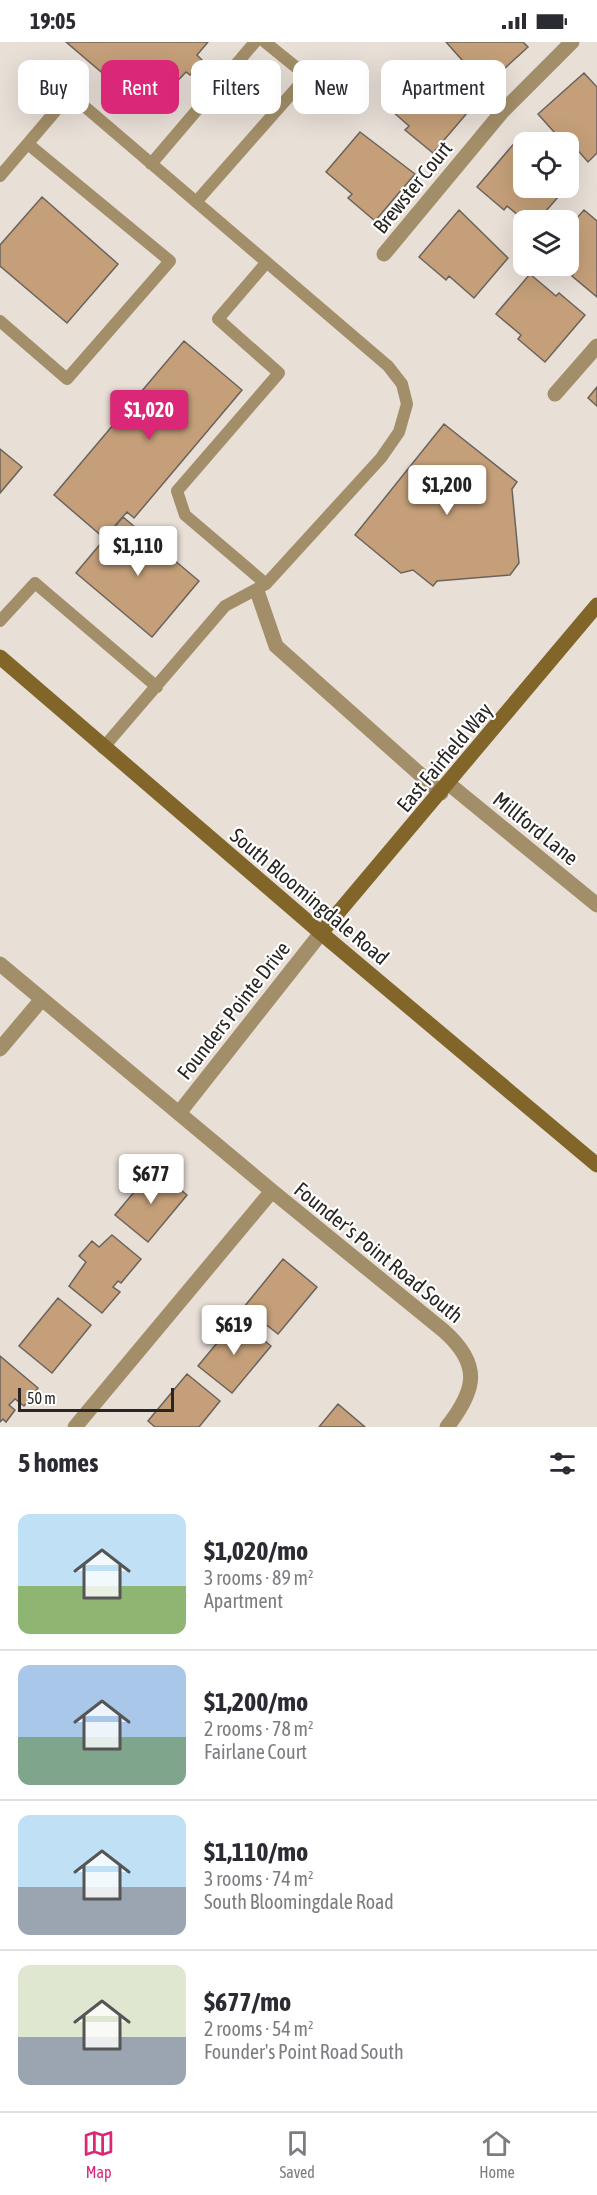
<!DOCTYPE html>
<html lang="en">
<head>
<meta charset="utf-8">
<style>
  :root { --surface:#fff; --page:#f2f2f3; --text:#2b2b33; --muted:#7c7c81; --line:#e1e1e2; --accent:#db2777 }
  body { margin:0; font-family:"Asap Condensed",sans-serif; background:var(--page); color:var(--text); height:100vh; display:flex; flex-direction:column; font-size:22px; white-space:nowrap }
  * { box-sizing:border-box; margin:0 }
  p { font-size:20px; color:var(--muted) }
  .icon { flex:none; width:33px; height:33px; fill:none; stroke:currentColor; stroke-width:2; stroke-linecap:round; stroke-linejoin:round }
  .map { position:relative; height:1385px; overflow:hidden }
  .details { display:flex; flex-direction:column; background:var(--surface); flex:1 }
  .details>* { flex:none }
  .banner { position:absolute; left:18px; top:18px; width:561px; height:54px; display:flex; gap:12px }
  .controls { position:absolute; left:513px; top:90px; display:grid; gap:12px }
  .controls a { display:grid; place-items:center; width:66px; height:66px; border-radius:12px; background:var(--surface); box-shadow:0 6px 24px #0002; font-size:30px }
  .scale { position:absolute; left:18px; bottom:15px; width:156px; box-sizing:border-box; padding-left:6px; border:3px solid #282522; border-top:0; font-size:16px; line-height:21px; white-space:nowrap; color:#282522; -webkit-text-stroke:4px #fff; paint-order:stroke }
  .price { position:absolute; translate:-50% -51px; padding:0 14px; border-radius:6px; background:#fff; color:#222; font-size:20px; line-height:39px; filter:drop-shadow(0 2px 3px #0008) }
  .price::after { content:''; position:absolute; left:50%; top:36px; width:18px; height:14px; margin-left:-9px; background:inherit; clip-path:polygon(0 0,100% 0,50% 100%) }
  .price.current { background:var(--accent); color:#fff }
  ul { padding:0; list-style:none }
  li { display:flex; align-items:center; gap:18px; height:150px; padding:0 18px }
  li+li { border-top:2px solid var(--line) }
  li span { display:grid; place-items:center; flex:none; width:168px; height:120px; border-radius:12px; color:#555 }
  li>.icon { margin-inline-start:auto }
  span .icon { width:72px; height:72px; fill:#fffc; stroke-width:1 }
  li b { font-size:26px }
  h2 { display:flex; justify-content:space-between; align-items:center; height:72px; padding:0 18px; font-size:26px }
  .tag { padding:0 21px; border-radius:12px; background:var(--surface); box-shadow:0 6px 24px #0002; font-size:21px; line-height:54px }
  .tag.current { background:var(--accent); color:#fff }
  .status { display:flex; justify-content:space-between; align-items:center; height:42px; padding:0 30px; background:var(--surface); direction:ltr }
  .status svg { height:16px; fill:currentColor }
  .dock { display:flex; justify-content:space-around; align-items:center; height:84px; border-top:2px solid var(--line); background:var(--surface); font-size:16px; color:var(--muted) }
  .dock a { display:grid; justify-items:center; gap:3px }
  .dock .current { color:var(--accent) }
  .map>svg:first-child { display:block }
  .building { fill:#c49f79; stroke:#6b635c; stroke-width:1.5 }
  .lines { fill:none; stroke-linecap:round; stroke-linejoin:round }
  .lane { stroke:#a28e68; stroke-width:12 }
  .street { stroke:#a28e68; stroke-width:15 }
  .secondary { stroke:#826528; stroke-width:15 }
  .labels { text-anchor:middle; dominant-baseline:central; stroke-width:4.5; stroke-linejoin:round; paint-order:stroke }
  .street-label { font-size:21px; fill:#282522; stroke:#fff }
</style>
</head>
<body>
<div class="status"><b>19:05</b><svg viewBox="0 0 49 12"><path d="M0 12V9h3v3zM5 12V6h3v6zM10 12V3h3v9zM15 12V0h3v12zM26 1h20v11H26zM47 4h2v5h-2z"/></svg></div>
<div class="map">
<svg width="597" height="1385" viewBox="0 0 597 1385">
  <rect width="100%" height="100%" fill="#e8dfd7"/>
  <path class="building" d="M 66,0 L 208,0 L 197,13 L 202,18 L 190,33 L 186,30 L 148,70 Z
    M 446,0 L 523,0 L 528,5 L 482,47 L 458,21 L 462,18 Z
    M 418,23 L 444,44 L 446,41 L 473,64 L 433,111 L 405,88 L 409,84 L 384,62 Z
    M 584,31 L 597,45 L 597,111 L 588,120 L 566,95 L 562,99 L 538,72 Z
    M 360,90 L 415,132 L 375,179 L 348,156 L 352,152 L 326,130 Z
    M 517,98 L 524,104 L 524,146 L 566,146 L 538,178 L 524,178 L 507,164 L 504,168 L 477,145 Z
    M 42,155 L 118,222 L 67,281 L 0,224 L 0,203 Z
    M 459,168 L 508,216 L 474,256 L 449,234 L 446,238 L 419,215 Z
    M 584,168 L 597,179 L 597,255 L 572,234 L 575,229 L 568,224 L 568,186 Z
    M 530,232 L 556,254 L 559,251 L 585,273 L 545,320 L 518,297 L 521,293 L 496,272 Z
    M 184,299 L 242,348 L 134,476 L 127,470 L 104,496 L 54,453 Z
    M 597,345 L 597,364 L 588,356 Z
    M 444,382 L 517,440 L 512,447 L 519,521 L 510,533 L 437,539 L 433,544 L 413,528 L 401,531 L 355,493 Z
    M 0,407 L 22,425 L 0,451 Z
    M 123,475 L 199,539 L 152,595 L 76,531 Z
    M 154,1126 L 187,1153 L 148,1200 L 115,1173 Z
    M 112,1193 L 141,1217 L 121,1241 L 118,1239 L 113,1245 L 120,1250 L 102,1271 L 69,1244 L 86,1220 L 79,1214 L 92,1199 L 99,1205 Z
    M 283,1217 L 317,1245 L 278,1292 L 244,1265 Z
    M 58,1256 L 91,1283 L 52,1331 L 19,1304 Z
    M 237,1277 L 271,1304 L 232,1351 L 198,1324 Z
    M 0,1314 L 38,1346 L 24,1364 L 15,1357 L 9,1363 L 15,1368 L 6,1380 L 3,1377 L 0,1380 Z
    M 187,1332 L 220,1359 L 199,1385 L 155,1385 L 148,1379 Z
    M 338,1362 L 365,1385 L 319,1385 Z"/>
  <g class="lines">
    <path class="lane" d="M 151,122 L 255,0
      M 0,134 L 70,52 L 388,324 L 402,342 L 407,362 L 399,390 L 381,416 L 266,542 L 225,564 L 103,706
      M 196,160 L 307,34 L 265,0
      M 0,279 L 67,337 L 170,219 L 28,102
      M 266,542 L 185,473 L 177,449 L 279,331 L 218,277 L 266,221
      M 0,579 L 35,541 L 157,645"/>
    <path class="street" d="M 384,212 L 502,70 L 572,0
      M 555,352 L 597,304
      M 257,549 L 276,604 L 441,751
      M 449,742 L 597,863
      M 0,922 L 42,957 L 0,1007
      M 42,957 L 272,1149
      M 179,1071 L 321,891
      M 75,1385 L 272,1149 L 444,1289 C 482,1323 476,1348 447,1385"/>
    <path class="secondary" d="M 0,615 L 321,891 L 597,1123
      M 321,891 L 597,563"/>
  </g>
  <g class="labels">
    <g class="street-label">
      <text transform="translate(412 145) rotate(-51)">Brewster Court</text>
      <text transform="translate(444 715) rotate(-50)">East Fairfield Way</text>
      <text transform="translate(536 786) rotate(39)">Millford Lane</text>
      <text transform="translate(310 854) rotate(40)">South Bloomingdale Road</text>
      <text transform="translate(233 968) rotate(-52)">Founders Pointe Drive</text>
      <text transform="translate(379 1210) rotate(39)">Founder's Point Road South</text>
    </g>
  </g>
</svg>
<div class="controls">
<a><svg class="icon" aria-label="locate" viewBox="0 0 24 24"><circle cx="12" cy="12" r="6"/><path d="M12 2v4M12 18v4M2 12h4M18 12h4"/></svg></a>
<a><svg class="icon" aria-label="layers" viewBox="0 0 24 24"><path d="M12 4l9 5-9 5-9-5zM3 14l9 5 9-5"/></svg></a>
</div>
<div class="scale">50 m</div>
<b class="price current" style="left:149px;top:399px">$1,020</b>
<b class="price" style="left:447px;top:474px">$1,200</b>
<b class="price" style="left:138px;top:535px">$1,110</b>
<b class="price" style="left:151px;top:1163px">$677</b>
<b class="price" style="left:234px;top:1314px">$619</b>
<div class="banner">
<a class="tag">Buy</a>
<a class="tag current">Rent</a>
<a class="tag">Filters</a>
<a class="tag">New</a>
<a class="tag">Apartment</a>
</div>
</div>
<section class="details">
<h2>5 homes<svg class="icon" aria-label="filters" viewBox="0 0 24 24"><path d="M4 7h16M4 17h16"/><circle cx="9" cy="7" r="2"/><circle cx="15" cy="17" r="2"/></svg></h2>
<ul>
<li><span style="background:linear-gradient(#bfe0f5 60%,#8fb573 0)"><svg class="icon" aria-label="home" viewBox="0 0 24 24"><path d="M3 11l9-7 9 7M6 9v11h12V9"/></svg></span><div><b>$1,020/mo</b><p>3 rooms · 89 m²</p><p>Apartment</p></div></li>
<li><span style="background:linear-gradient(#a9c7e8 60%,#7fa58c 0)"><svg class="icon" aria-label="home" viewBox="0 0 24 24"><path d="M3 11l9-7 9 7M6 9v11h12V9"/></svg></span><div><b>$1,200/mo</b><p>2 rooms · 78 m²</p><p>Fairlane Court</p></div></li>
<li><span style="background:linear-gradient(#bfe0f5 60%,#9aa5b1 0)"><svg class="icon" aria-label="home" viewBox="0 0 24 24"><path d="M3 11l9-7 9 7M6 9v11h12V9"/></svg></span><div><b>$1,110/mo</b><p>3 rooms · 74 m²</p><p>South Bloomingdale Road</p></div></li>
<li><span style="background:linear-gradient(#dfe7d0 60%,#9aa5b1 0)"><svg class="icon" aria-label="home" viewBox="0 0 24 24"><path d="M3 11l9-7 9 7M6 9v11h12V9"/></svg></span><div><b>$677/mo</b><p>2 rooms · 54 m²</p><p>Founder's Point Road South</p></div></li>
</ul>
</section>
<nav class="dock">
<a class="current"><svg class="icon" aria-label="map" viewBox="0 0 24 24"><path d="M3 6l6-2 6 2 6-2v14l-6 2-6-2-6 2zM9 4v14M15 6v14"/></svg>Map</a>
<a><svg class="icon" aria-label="saved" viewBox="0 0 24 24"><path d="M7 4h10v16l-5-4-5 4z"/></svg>Saved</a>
<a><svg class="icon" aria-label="home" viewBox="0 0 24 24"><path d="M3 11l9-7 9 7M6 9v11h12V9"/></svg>Home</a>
</nav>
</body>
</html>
